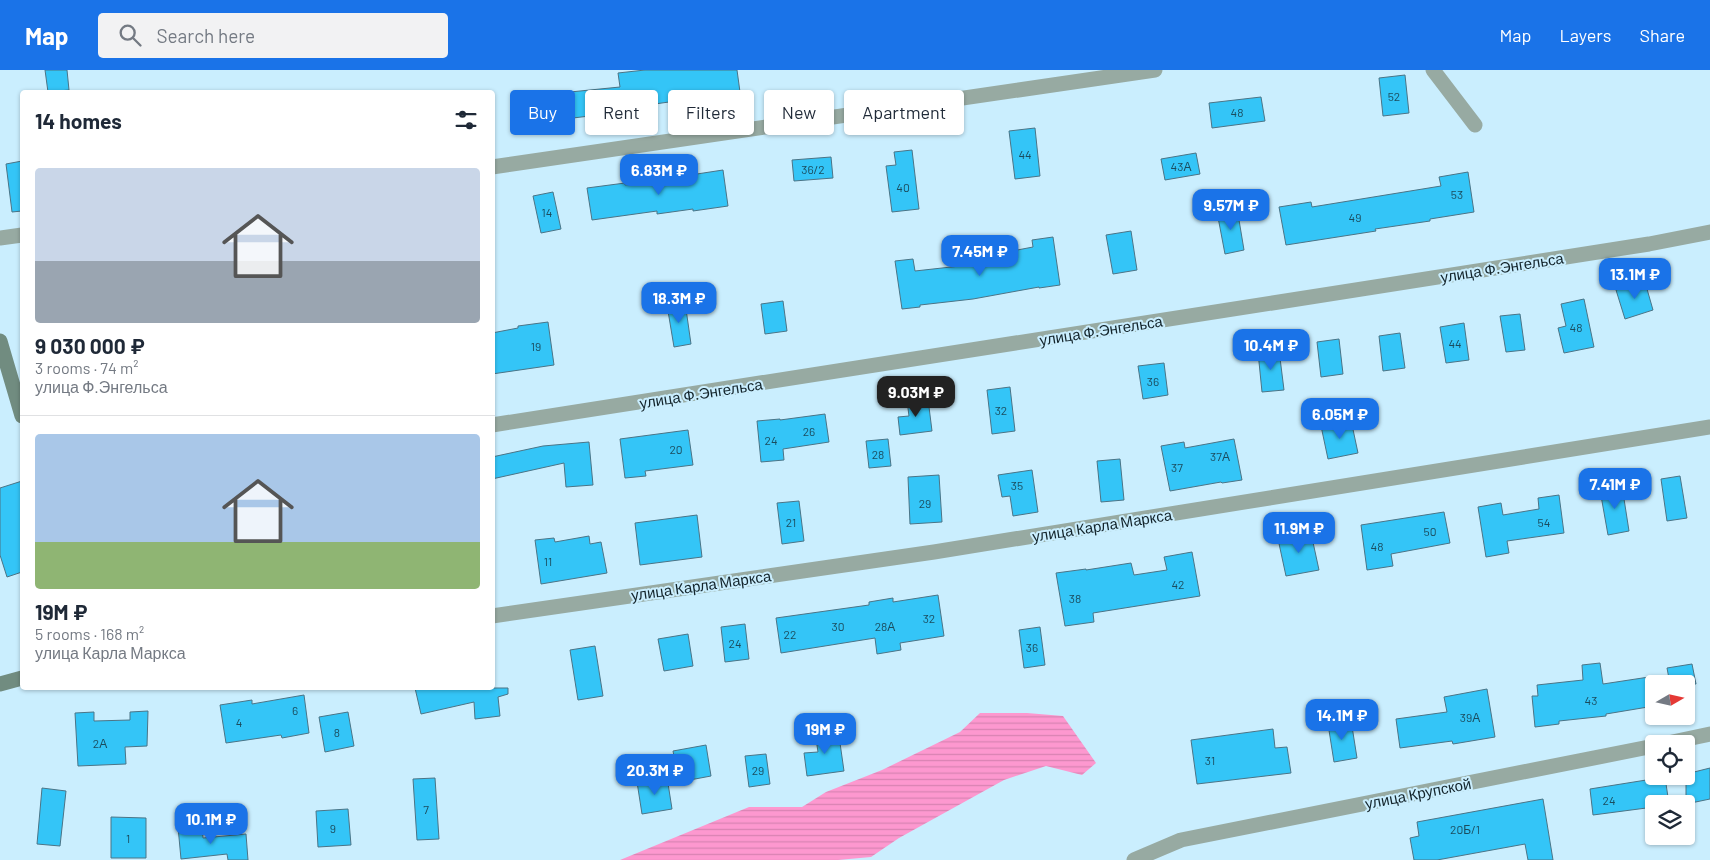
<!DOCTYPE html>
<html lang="en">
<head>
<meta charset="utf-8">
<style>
  :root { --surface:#fff; --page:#f2f2f3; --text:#1f2937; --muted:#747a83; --line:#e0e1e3; --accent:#1a73e8 }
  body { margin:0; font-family:Barlow,sans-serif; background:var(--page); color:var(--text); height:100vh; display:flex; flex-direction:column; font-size:19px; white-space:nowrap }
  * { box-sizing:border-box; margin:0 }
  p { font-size:16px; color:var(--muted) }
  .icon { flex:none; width:28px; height:28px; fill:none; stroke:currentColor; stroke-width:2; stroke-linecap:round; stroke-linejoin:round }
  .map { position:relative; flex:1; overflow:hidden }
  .side { position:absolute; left:20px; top:20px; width:475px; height:600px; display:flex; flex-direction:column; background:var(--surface); border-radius:5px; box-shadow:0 1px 4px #0004 }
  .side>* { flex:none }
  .hud { position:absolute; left:510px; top:20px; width:475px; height:45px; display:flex; gap:10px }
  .needle { width:32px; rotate:81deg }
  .controls { position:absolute; left:1645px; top:605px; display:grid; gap:10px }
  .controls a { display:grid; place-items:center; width:50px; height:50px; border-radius:5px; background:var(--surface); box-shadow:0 1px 4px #0004; font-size:25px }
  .price { position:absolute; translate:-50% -42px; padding:0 11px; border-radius:10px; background:var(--accent); color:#fff; font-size:16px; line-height:32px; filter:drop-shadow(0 1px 2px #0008) }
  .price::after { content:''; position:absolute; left:50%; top:30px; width:15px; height:11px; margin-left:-8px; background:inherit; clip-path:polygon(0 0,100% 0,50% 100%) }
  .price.active { background:#222; color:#fff }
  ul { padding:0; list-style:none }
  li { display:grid; align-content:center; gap:10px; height:265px; padding:0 15px }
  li+li { border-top:1px solid var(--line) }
  li span { display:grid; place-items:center; height:155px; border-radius:5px; color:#555 }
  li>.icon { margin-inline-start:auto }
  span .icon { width:90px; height:90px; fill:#fffc; stroke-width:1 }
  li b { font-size:21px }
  h2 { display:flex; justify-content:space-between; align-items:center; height:60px; padding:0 15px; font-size:21px }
  .chip { padding:0 18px; border-radius:5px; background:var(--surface); box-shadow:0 1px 4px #0004; font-size:18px; line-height:45px }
  .chip.active { background:var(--accent); color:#fff }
  header { display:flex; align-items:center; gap:30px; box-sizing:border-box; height:70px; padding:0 25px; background:var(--accent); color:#fff }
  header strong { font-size:24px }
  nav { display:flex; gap:28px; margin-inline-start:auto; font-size:18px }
  .search { width:350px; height:45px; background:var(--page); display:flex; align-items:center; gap:12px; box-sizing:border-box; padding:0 18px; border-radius:5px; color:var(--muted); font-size:19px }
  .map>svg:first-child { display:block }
  .water { fill:url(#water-rules) }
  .building { fill:#34c5f7; stroke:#4b7486 }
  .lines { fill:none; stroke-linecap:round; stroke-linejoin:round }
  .street { stroke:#97aaa2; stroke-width:15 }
  .secondary { stroke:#718c80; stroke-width:15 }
  .labels { text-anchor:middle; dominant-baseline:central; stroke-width:4; stroke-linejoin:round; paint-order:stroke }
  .number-label { font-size:12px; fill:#1b4c5e }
  .street-label { font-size:15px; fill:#13242b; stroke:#caeefe }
</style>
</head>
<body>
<header>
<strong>Map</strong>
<div class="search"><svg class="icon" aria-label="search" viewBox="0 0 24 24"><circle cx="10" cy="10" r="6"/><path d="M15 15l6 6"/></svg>Search here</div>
<nav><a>Map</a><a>Layers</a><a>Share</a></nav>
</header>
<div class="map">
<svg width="1710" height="790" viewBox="0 0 1710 790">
  <defs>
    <pattern id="water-rules" width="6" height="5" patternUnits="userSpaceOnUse" patternTransform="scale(1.25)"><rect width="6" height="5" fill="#fd98cf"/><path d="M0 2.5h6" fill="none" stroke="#d883b2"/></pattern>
  </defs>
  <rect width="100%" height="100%" fill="#caeefe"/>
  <path class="water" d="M 980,643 L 1027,643 L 1063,646 L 1096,693 L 1082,705 L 1046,696 L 1004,710 L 899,768 L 871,787 L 838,790 L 620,790 L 749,737 L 802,737 L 826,722 L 882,700 L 960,662 Z"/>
  <path class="building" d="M 45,0 L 67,0 L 69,20 L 48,22 Z
    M 645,0 L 737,0 L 740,22 L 605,41 L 606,44 L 573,48 L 570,22 L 620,17 L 618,3 Z
    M 1405,5 L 1409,43 L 1383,46 L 1379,8 Z
    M 1261,27 L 1265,51 L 1212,58 L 1209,33 Z
    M 1035,58 L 1040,106 L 1015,109 L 1009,61 Z
    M 912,80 L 919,139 L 892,142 L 886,96 L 896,95 L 894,82 Z
    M 1196,83 L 1200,104 L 1165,110 L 1161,89 Z
    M 831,87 L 833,108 L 794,111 L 792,90 Z
    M 22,91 L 22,141 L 12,142 L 6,94 Z
    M 723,100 L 728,136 L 693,141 L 693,139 L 657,144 L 657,141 L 592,150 L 587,118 L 625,113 L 625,115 Z
    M 1468,102 L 1474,142 L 1430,149 L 1430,151 L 1375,159 L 1376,161 L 1286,175 L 1279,137 L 1311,132 L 1312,137 L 1441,116 L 1439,107 Z
    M 553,122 L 561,159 L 541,163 L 533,126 Z
    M 1237,138 L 1244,180 L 1225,184 L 1217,142 Z
    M 1131,161 L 1137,200 L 1113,204 L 1106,165 Z
    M 1053,167 L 1060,215 L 1039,218 L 1039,217 L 973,229 L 920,235 L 920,237 L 902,239 L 895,191 L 913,189 L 915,201 L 987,193 L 986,186 L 1033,177 L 1032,170 Z
    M 1645,212 L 1653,240 L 1625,249 L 1616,220 Z
    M 1584,229 L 1594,277 L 1564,283 L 1558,258 L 1566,256 L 1561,234 Z
    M 783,231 L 787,261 L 765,264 L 761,234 Z
    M 685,232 L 691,274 L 674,277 L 667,235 Z
    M 1520,244 L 1525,280 L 1506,282 L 1500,246 Z
    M 548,252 L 554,295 L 492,304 L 492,263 L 518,258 L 518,256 Z
    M 1464,253 L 1469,290 L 1446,293 L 1440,257 Z
    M 1400,263 L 1405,298 L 1383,301 L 1379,266 Z
    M 1339,269 L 1343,304 L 1321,307 L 1317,272 Z
    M 1279,280 L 1284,320 L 1262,322 L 1258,282 Z
    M 1164,293 L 1168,325 L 1143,329 L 1138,296 Z
    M 1010,317 L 1015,361 L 992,364 L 987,320 Z
    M 928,329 L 932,361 L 900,365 L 898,347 L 909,346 L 907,331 Z
    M 825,344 L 829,372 L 783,379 L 784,390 L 761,392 L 757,351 L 780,349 L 780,350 Z
    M 1351,350 L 1358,383 L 1328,389 L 1321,356 Z
    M 688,360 L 693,395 L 645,401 L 646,406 L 625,408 L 620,369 Z
    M 888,369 L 891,396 L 869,398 L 866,371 Z
    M 1234,369 L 1242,410 L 1222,413 L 1221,412 L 1170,421 L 1161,376 L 1184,372 L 1185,378 Z
    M 589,372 L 593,415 L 566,417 L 564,393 L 492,409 L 492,387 L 543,376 Z
    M 1120,389 L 1124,430 L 1101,432 L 1097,391 Z
    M 1032,400 L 1038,442 L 1013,446 L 1010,426 L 1002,427 L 998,405 Z
    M 939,405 L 942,452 L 910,454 L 908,407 Z
    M 1680,406 L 1687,448 L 1667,451 L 1661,409 Z
    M 22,411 L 22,502 L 7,507 L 0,485 L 0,418 Z
    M 1622,416 L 1629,461 L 1608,465 L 1600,420 Z
    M 1559,425 L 1564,463 L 1507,471 L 1509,483 L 1486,487 L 1478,437 L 1501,433 L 1503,445 L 1539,439 L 1538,428 Z
    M 799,431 L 804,471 L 782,474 L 777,433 Z
    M 1444,442 L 1450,473 L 1391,484 L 1393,496 L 1367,500 L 1361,455 Z
    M 697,445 L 702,487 L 640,495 L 635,453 Z
    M 1311,463 L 1319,500 L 1286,506 L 1278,469 Z
    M 589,466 L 590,474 L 601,472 L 607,503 L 541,514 L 535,470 L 554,468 L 555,472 Z
    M 1192,482 L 1200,526 L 1093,543 L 1094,552 L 1065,556 L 1056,503 L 1086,499 L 1086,500 L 1131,493 L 1134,505 L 1167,500 L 1164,487 Z
    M 938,525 L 944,566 L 900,573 L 901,580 L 877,584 L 875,568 L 781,583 L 776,548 L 869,535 L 869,532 L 893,528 L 893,532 Z
    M 745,554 L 749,589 L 725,592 L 721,557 Z
    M 1040,557 L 1045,595 L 1024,598 L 1019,560 Z
    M 688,564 L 693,596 L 664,601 L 658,569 Z
    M 595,576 L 603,626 L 578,630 L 570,580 Z
    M 1600,593 L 1603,614 L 1649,607 L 1654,636 L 1606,644 L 1606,646 L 1559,651 L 1559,654 L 1535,657 L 1532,626 L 1538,626 L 1537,615 L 1583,610 L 1582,595 Z
    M 1692,594 L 1696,614 L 1670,614 L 1667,598 Z
    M 415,618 L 508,618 L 508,624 L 498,627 L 500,646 L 475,649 L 474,632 L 421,644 Z
    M 1487,619 L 1495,667 L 1453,674 L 1452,671 L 1400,678 L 1396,649 L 1447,642 L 1444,627 Z
    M 304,625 L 309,663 L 282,668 L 281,665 L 226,673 L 220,635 L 252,630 L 252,634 Z
    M 148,641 L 147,676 L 125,677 L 126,694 L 78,696 L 75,643 L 94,642 L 94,651 L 130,650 L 130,642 Z
    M 348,642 L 354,676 L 325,682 L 319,647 Z
    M 1351,650 L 1357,688 L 1334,692 L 1328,654 Z
    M 838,659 L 844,701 L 807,706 L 804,683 L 818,682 L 815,662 Z
    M 1273,659 L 1275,678 L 1287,677 L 1291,703 L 1197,714 L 1191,670 Z
    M 706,675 L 711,706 L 679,712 L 673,681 Z
    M 766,684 L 770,714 L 749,717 L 745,686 Z
    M 1710,698 L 1710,729 L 1686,734 L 1686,704 Z
    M 667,707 L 672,739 L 642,744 L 637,712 Z
    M 1665,707 L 1669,734 L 1654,734 L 1654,737 L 1593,745 L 1590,719 Z
    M 435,708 L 439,769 L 417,770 L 413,709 Z
    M 42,718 L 66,721 L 60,776 L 37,774 Z
    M 1543,729 L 1553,790 L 1528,790 L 1525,774 L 1437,790 L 1414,790 L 1410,768 L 1419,766 L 1417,752 Z
    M 348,739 L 351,775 L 318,777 L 316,741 Z
    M 111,747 L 146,748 L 146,788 L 111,788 Z
    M 202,755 L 203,768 L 246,764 L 248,790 L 228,790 L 227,784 L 181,789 L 178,757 Z"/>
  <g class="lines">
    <path class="street" d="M 1433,0 L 1475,55
      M 492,97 L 1155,0
      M 0,168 L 22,165
      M 492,355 L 1649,174 L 1710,162
      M 492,546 L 934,482 L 1710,357
      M 1663,674 L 1710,664
      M 1134,790 L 1181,770 L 1654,676"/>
    <path class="secondary" d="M 0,271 L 22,346
      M 0,614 L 22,608"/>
  </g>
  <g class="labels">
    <g class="number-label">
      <text x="1394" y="26">52</text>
      <text x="1237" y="42">48</text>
      <text x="1025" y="84">44</text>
      <text x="1181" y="96">43А</text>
      <text x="813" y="99">36/2</text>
      <text x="903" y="117">40</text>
      <text x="1457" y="124">53</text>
      <text x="547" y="142">14</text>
      <text x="1355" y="147">49</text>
      <text x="1576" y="257">48</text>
      <text x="1455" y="273">44</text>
      <text x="536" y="276">19</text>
      <text x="1153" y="311">36</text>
      <text x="1001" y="340">32</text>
      <text x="809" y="361">26</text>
      <text x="771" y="370">24</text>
      <text x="676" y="379">20</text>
      <text x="878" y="384">28</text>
      <text x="1220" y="386">37А</text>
      <text x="1177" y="397">37</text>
      <text x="1017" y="415">35</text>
      <text x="925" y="433">29</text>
      <text x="791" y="452">21</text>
      <text x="1544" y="452">54</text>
      <text x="1430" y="461">50</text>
      <text x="1377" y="476">48</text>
      <text x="548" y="491">11</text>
      <text x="1178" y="514">42</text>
      <text x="1075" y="528">38</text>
      <text x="929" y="548">32</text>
      <text x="838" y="556">30</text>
      <text x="885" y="556">28А</text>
      <text x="790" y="564">22</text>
      <text x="735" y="573">24</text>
      <text x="1032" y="577">36</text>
      <text x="1591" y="630">43</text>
      <text x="295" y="640">6</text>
      <text x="1470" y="647">39А</text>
      <text x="239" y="652">4</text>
      <text x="337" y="662">8</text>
      <text x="100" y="673">2А</text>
      <text x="1210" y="690">31</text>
      <text x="758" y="700">29</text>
      <text x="1609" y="730">24</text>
      <text x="426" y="739">7</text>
      <text x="333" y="758">9</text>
      <text x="1465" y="759">20Б/1</text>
      <text x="128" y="768">1</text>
    </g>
    <g class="street-label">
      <text transform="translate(1502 197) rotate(-9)">улица Ф.Энгельса</text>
      <text transform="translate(1101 260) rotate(-9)">улица Ф.Энгельса</text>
      <text transform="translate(701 323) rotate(-9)">улица Ф.Энгельса</text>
      <text transform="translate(1102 455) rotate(-9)">улица Карла Маркса</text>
      <text transform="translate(701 515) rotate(-8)">улица Карла Маркса</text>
      <text transform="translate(1418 723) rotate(-11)">улица Крупской</text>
    </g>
  </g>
</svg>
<div class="controls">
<a><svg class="needle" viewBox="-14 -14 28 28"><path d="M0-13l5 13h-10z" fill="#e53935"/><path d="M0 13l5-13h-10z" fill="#747a83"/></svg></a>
<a><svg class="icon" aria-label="locate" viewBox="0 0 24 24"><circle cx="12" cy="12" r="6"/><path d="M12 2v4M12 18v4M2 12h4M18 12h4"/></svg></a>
<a><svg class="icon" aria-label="layers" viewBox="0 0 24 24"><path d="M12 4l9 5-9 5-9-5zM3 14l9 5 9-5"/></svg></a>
</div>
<b class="price" style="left:659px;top:126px">6.83M ₽</b>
<b class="price" style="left:1231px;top:161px">9.57M ₽</b>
<b class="price" style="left:980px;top:207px">7.45M ₽</b>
<b class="price" style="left:1635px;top:230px">13.1M ₽</b>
<b class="price" style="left:679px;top:254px">18.3M ₽</b>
<b class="price" style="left:1271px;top:301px">10.4M ₽</b>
<b class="price active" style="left:916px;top:348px">9.03M ₽</b>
<b class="price" style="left:1340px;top:370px">6.05M ₽</b>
<b class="price" style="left:1615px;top:440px">7.41M ₽</b>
<b class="price" style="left:1299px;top:484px">11.9M ₽</b>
<b class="price" style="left:1342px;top:671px">14.1M ₽</b>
<b class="price" style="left:825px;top:685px">19M ₽</b>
<b class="price" style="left:655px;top:726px">20.3M ₽</b>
<b class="price" style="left:211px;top:775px">10.1M ₽</b>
<div class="hud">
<a class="chip active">Buy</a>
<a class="chip">Rent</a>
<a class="chip">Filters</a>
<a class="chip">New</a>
<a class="chip">Apartment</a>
</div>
<section class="side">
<h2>14 homes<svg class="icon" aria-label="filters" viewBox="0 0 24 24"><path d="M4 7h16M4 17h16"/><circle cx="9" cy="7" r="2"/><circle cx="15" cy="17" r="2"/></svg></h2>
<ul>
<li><span style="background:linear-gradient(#c9d6e8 60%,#9aa5b1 0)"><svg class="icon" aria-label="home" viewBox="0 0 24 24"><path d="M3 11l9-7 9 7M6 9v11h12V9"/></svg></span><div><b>9 030 000 ₽</b><p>3 rooms · 74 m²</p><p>улица Ф.Энгельса</p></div></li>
<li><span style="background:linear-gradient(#a9c7e8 70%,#8fb573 0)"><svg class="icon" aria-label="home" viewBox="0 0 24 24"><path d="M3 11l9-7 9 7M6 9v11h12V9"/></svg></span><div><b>19M ₽</b><p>5 rooms · 168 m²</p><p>улица Карла Маркса</p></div></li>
</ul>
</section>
</div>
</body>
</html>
